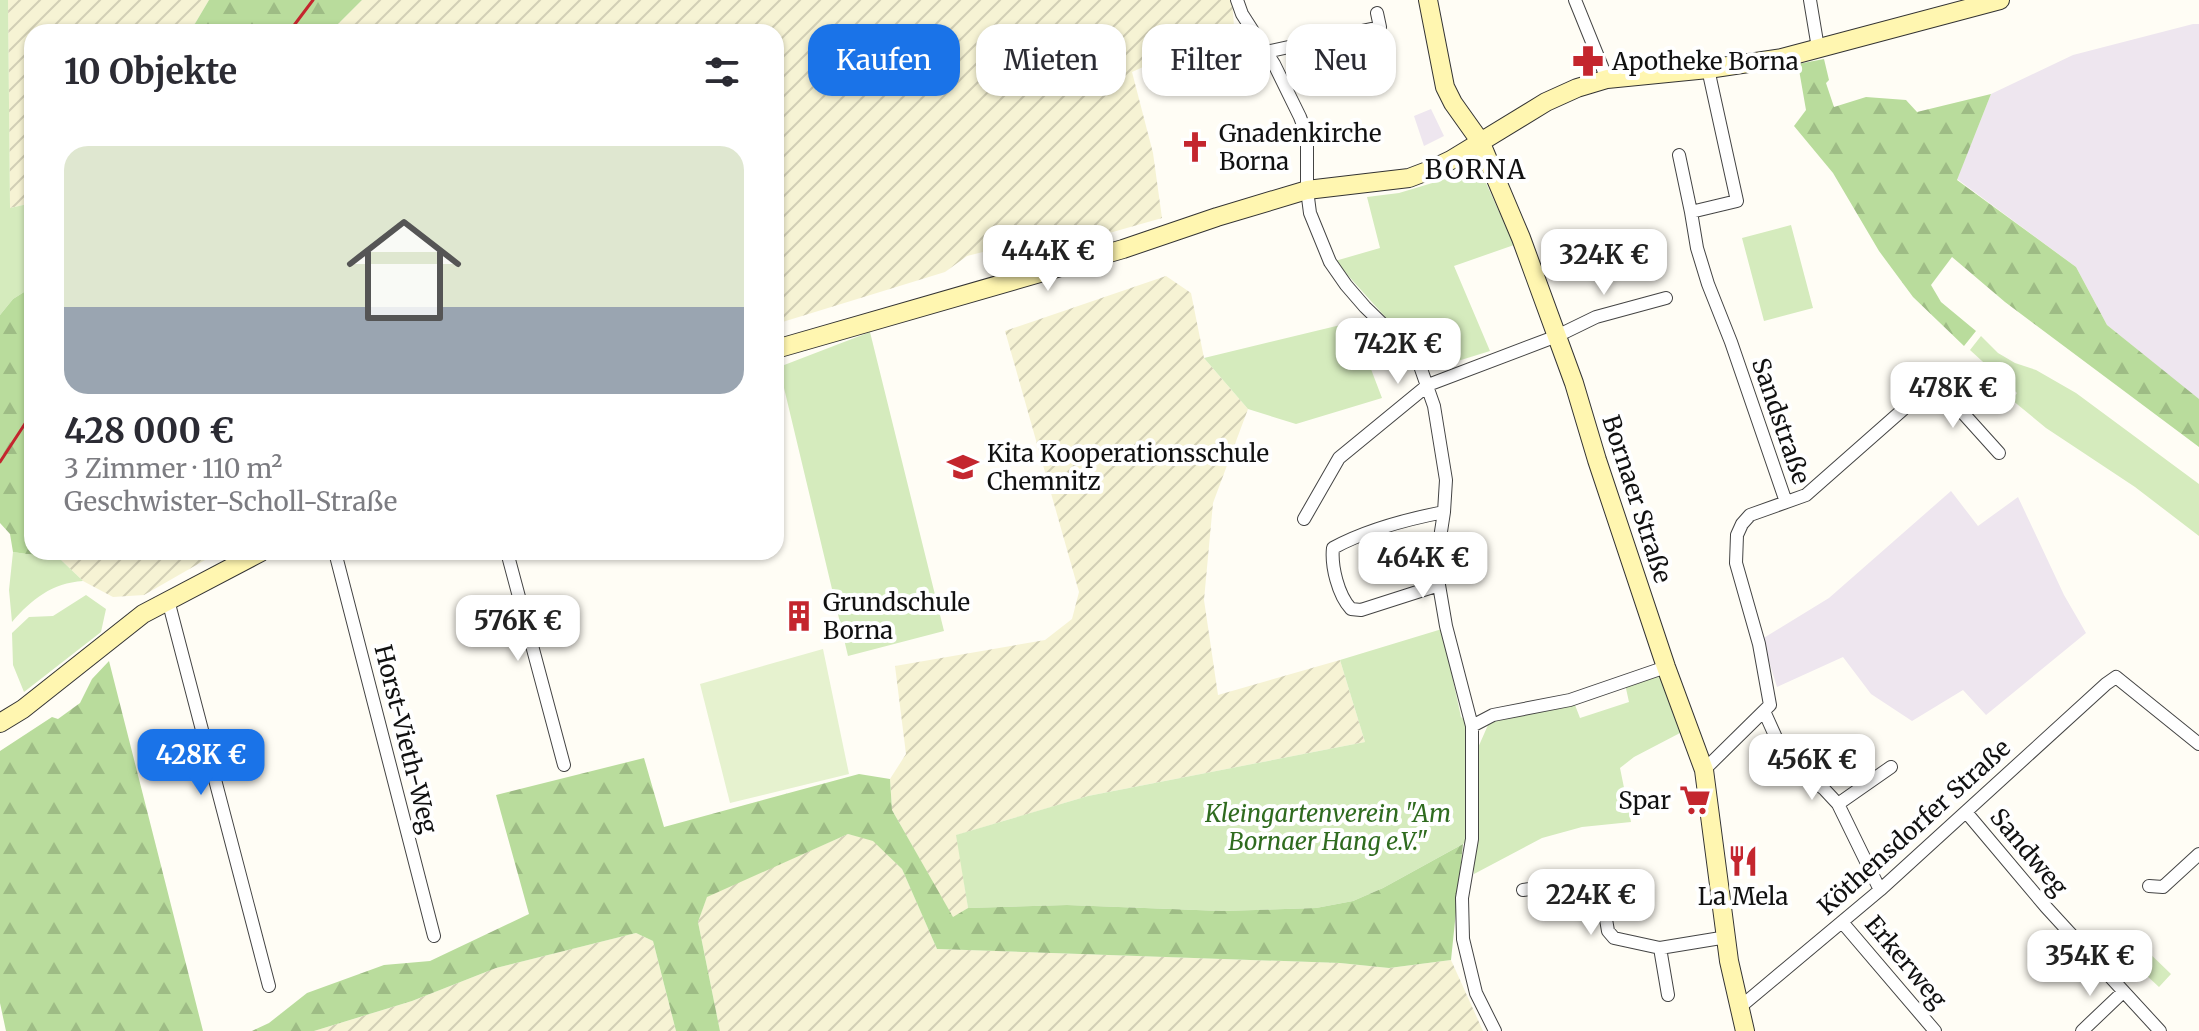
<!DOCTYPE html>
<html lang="de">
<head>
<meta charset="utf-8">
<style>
  :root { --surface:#fff; --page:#f2f2f3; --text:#2b2b33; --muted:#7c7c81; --line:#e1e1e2; --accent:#1a73e8 }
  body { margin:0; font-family:Merriweather,serif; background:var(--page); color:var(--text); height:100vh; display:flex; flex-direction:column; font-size:30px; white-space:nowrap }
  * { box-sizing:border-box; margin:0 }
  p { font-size:26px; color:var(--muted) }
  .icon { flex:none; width:44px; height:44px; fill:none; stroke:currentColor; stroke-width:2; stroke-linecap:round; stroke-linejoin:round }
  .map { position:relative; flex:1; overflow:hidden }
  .sheet { position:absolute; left:24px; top:24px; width:760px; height:536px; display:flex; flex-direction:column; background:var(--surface); border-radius:24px; box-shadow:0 2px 6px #0004 }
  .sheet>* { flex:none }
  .hud { position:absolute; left:808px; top:24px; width:760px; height:72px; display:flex; gap:16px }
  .price { position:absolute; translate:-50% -68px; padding:0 18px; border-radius:16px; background:#fff; color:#222; font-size:26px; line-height:52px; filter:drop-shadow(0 2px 4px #0008) }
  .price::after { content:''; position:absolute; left:50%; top:48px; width:24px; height:18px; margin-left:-12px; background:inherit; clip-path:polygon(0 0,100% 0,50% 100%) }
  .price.current { background:var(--accent); color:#fff }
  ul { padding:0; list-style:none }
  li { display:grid; align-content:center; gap:16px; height:424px; padding:0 40px }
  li+li { border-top:2px solid var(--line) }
  li span { display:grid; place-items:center; height:248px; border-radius:24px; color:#555 }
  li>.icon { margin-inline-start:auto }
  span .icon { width:144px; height:144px; fill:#fffc; stroke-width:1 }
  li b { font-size:34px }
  h2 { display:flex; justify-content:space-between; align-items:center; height:96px; padding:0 40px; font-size:34px }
  .pill { padding:0 28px; border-radius:24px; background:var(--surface); box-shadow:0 2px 6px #0004; font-size:28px; line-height:72px }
  .pill.current { background:var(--accent); color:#fff }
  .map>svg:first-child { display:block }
  .industrial { fill:#eee6ef }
  .farmland { fill:url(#farmland-furrows) }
  .grass { fill:#d5ebbd }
  .forest { fill:url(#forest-firs) }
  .pitch { fill:#e6f2cf }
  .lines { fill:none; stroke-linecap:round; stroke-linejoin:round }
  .street-casing { stroke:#444; stroke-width:14 }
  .secondary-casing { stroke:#333; stroke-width:20 }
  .street { stroke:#fff; stroke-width:12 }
  .secondary { stroke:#fff6b0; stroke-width:18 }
  .rail { stroke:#c4262e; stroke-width:3 }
  .labels { text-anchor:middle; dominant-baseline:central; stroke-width:8; stroke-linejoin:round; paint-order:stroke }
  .poi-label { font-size:24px; fill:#111; stroke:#fff; text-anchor:start }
  .street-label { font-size:24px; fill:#111; stroke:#fff }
  .park-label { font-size:24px; font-style:italic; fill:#2f6b1f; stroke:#fff }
  .neighbourhood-label { font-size:26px; letter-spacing:2px; fill:#111; stroke:#fff }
</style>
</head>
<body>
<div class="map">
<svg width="2199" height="1031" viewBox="0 0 2199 1031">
  <defs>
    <pattern id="farmland-furrows" width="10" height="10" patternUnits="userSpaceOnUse" patternTransform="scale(2)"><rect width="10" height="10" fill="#f6f3d4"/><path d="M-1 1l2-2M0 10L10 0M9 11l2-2" fill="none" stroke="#d2cfb5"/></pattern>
    <pattern id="forest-firs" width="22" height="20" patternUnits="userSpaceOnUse" patternTransform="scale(2)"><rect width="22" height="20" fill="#b9dc9c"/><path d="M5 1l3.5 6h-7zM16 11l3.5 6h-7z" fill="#9ebc85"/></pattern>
  </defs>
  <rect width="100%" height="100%" fill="#fffdf5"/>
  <path class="industrial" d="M 2193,24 L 2199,24 L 2199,400 L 2107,325 L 2076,267 L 1957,179 L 1991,94 L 2073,55 Z
    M 1431,109 L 1444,136 L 1424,146 L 1414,116 Z
    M 1951,491 L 1978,526 L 2018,497 L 2064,595 L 2086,633 L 1986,715 L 1963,690 L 1912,721 L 1871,694 L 1843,657 L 1777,687 L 1762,639 L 1829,598 Z"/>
  <path class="farmland" d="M 8,0 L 209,0 L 190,32 L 32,32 L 32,203 L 10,208 Z
    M 362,0 L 1232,0 L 1234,26 L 1132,72 L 1153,153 L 1162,218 L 1018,259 L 983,252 L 967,256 L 945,272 L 776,324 L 776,32 L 330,32 Z
    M 1166,276 L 1191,293 L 1204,358 L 1248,409 L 1213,503 L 1204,600 L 1218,695 L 1340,660 L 1365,742 L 1088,796 L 957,835 L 968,908 L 953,918 L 892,810 L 890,779 L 906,754 L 895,666 L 1045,640 L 1072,619 L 1079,592 L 1005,331 Z
    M 58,552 L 219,552 L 144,595 L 113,597 L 83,581 L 60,559 Z
    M 848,834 L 873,840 L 902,869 L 937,949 L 1340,963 L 1389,968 L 1451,960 L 1483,1031 L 720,1031 L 698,922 L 707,896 Z
    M 636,933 L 653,941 L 676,1031 L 314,1031 L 412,1001 L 496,968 Z"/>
  <path class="grass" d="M 0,0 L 8,0 L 10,208 L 32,203 L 32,287 L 13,299 L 0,315 Z
    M 1482,174 L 1514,245 L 1454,266 L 1490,351 L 1432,369 L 1335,261 L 1380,248 L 1367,197 L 1399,193 L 1459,175 Z
    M 1791,225 L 1813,308 L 1764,321 L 1742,238 Z
    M 1353,322 L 1382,398 L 1296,424 L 1248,409 L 1204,358 Z
    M 870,332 L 944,631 L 848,656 L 779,367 Z
    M 1981,336 L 1998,353 L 2015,363 L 2036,370 L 2076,393 L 2199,484 L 2199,536 L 2135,487 L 2046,428 L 2012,400 L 2017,393 L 1970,350 Z
    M 13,552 L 60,559 L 83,581 C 52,583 32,599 12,622 L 9,590 Z
    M 86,595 L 106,609 L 101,632 L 24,692 L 13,665 L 12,633 L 29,617 L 53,616 Z
    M 1442,629 L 1461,717 L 1472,726 L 1477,750 L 1488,725 L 1496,721 L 1575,705 L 1580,718 L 1629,702 L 1625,684 L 1658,672 L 1680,733 L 1634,757 L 1620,768 L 1631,822 L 1582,827 L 1542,838 L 1474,874 L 1472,839 L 1383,888 L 1353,901 L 1316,908 L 1222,911 L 1067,905 L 968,908 L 956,835 L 1088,796 L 1365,742 L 1340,660 Z
    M 2144,948 L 2171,974 L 2159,987 L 2131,961 Z"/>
  <path class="forest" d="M 209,0 L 362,0 L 330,32 L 190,32 Z
    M 1824,59 L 1829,80 L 1826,83 L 1834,107 L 1866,97 L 1906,100 L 1917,112 L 1991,94 L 1957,180 L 2076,267 L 2107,325 L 2199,399 L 2199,447 L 2005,302 L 1952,257 L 1931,285 L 1941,302 L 1976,331 L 1964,346 L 1913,297 L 1879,251 L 1833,173 L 1794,126 L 1806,110 L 1798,64 Z
    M 32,287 L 32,552 L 58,552 L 60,559 L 13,552 L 10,534 L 0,523 L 0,315 L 13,299 Z
    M 109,661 L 203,1031 L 6,1031 L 0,1003 L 0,751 L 52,717 L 58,719 L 80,703 L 92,679 Z
    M 644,758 L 664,827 L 859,774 L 890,779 L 892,810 L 953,917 L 968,908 L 1067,905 L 1222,911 L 1316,908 L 1353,901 L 1383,888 L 1463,844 L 1451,960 L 1389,968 L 1340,963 L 937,949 L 902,869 L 873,841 L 848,834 L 707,897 L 698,922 L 720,1031 L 676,1031 L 653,941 L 636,933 L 496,968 L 412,1001 L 314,1031 L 252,1031 L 269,1023 L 307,993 L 384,965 L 430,961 L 529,914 L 496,795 Z"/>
  <path class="pitch" d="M 823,649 L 849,774 L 730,803 L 700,684 Z"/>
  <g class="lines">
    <defs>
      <path id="street" d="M 1237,0 L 1242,14 L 1274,64 L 1300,117 L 1307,136 L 1307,190 L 1310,213 L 1330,262 L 1346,285 L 1365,307 L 1396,337 L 1420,366 L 1434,406 L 1446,480 L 1444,512 L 1438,551 L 1439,585 L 1446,626 L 1472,726 L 1472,839 L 1462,898 L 1463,939 L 1476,993 L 1495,1031
        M 1575,0 L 1607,79
        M 1810,0 L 1818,48
        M 1266,52 L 1380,27 L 1377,13
        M 1708,69 L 1737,201 L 1691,212 L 1697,248 L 1708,284 L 1731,342 L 1786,502
        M 1679,155 L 1691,212
        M 1935,382 L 1999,453
        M 1304,519 L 1339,458 L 1428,385 L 1557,336 L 1596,317 L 1666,298
        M 335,552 L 434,936
        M 507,552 L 564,765
        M 1439,585 L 1361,610 L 1351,609 C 1338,595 1331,566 1333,548 C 1366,530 1408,519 1444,512
        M 168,600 L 269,986
        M 1764,711 L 1786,760 L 1824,789 L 1838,804 L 1880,890
        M 1472,726 L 1493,715 L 1570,700 L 1666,667
        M 1704,770 L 1770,705 L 1759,644 L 1736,563 L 1737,535 L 1742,524 L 1750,515 L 1806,495 L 1949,369
        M 1838,804 L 1891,767
        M 1966,812 L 2046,907 L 2160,1031
        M 2149,886 L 2163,887 L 2199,854
        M 1523,890 L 1583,881 L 1595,883 L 1601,890 L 1608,931 L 1614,938 L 1660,948 L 1668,995
        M 1842,922 L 1935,1031
        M 1660,948 L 1727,937
        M 1739,1008 L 1880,890 L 2106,684 L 2116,677 L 2199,744
        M 2082,1031 L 2123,992"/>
      <path id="secondary" d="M 1428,0 L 1445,87 L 1453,103 L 1480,141 L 1521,238 L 1574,383 L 1597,460 L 1666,667 L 1704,770 L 1729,961 L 1745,1031
        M 776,349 L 1123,249 L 1217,217 L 1307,190 L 1409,178 L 1430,170 L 1451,160 L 1546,102 L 1577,88 L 1607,79 L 1708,69 L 1782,58 L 2000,0
        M 0,723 L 23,709 L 143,614 L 261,552"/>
    </defs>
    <use href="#street" class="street-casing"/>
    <use href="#secondary" class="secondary-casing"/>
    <use href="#street" class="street"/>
    <use href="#secondary" class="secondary"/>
    <path class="rail" d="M 289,32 L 313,0
      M 0,462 L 32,413"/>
  </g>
  <defs>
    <symbol id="pharmacy-bare" viewBox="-9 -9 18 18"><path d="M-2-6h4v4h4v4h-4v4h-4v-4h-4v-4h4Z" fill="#c4262e" stroke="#fff" stroke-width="2.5" paint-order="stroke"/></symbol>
    <symbol id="church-bare" viewBox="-9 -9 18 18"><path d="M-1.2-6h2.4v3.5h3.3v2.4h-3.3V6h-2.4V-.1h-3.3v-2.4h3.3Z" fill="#c4262e" stroke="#fff" stroke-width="2.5" paint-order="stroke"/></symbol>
    <symbol id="school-bare" viewBox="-9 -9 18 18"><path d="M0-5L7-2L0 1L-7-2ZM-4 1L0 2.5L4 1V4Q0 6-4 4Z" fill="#c4262e" stroke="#fff" stroke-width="2.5" paint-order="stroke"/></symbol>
    <symbol id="building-bare" viewBox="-9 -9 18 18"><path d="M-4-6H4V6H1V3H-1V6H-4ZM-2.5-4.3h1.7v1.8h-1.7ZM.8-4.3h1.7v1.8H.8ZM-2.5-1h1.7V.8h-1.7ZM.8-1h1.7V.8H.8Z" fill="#c4262e" stroke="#fff" stroke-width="2.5" paint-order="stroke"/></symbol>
    <symbol id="supermarket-bare" viewBox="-9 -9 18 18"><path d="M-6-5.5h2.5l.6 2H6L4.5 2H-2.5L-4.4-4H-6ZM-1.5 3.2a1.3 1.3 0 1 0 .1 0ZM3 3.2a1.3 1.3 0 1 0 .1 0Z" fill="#c4262e" stroke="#fff" stroke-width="2.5" paint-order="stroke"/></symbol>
    <symbol id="restaurant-bare" viewBox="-9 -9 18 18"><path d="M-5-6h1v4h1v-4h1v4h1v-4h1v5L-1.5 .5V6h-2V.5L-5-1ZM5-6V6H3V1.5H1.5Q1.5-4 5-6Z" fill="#c4262e" stroke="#fff" stroke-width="2.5" paint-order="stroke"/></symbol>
  </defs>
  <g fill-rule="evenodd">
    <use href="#pharmacy-bare" x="1566" y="39" width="44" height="44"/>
    <use href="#church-bare" x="1173" y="125" width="44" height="44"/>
    <use href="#school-bare" x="941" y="445" width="44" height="44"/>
    <use href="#building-bare" x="777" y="594" width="44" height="44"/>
    <use href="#supermarket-bare" x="1673" y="778" width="44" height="44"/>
    <use href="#restaurant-bare" x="1721" y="839" width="44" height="44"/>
  </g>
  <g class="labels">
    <g class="poi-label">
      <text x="1612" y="61">Apotheke Borna</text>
      <text x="1219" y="133">Gnadenkirche<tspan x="1219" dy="28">Borna</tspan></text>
      <text x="987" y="453">Kita Kooperationsschule<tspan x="987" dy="28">Chemnitz</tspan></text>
      <text x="823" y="602">Grundschule<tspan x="823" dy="28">Borna</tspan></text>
      <text x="1671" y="800" text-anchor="end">Spar</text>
      <text x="1743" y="896" text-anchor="middle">La Mela</text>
    </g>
    <g class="street-label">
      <text transform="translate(1781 421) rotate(71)">Sandstraße</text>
      <text transform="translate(1637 499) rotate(72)">Bornaer Straße</text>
      <text transform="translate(406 739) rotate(76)">Horst-Vieth-Weg</text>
      <text transform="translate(1914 827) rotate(-42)">Köthensdorfer Straße</text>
      <text transform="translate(2029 852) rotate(50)">Sandweg</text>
      <text transform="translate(1906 962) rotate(50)">Erkerweg</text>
    </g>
    <g class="park-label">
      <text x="1328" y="813">Kleingartenverein "Am<tspan x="1328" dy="28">Bornaer Hang e.V."</tspan></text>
    </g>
    <g class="neighbourhood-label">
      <text x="1476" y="169">BORNA</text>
    </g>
  </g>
</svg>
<b class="price" style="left:1048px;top:293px">444K €</b>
<b class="price" style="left:1604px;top:297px">324K €</b>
<b class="price" style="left:1398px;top:386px">742K €</b>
<b class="price" style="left:1953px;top:430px">478K €</b>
<b class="price" style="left:1423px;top:600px">464K €</b>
<b class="price" style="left:518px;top:663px">576K €</b>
<b class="price current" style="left:201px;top:797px">428K €</b>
<b class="price" style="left:1812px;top:802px">456K €</b>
<b class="price" style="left:1591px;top:937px">224K €</b>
<b class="price" style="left:2090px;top:998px">354K €</b>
<div class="hud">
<a class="pill current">Kaufen</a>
<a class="pill">Mieten</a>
<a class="pill">Filter</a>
<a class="pill">Neu</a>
</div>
<section class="sheet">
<h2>10 Objekte<svg class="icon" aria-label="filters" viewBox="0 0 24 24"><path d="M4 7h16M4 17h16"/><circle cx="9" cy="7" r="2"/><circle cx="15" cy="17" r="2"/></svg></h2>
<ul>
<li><span style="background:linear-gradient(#dfe7d0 65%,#9aa5b1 0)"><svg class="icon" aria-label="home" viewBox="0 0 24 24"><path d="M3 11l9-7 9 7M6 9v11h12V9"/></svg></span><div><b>428 000 €</b><p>3 Zimmer · 110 m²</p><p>Geschwister-Scholl-Straße</p></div></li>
</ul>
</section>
</div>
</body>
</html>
